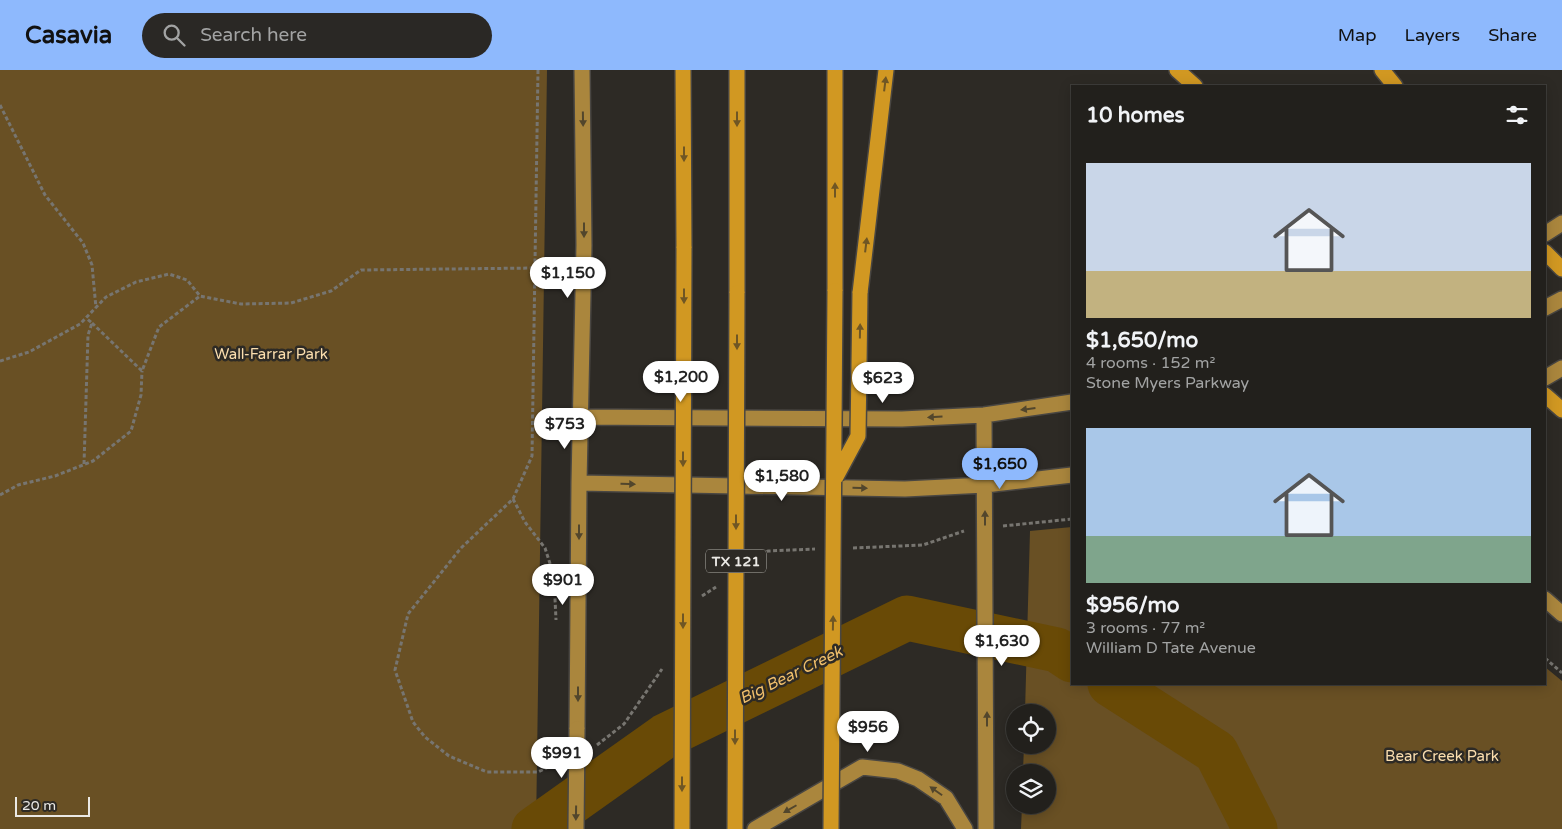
<!DOCTYPE html>
<html lang="en">
<head>
<meta charset="utf-8">
<style>
  :root { --surface:#22201c; --page:#2a2825; --text:#f1f3f6; --muted:#a2a3a3; --line:#3f3e3b; --accent:#8eb9fd }
  body { margin:0; font-family:"Varela Round",sans-serif; background:var(--page); color:var(--text); height:100vh; display:flex; flex-direction:column; font-size:19px; white-space:nowrap }
  * { box-sizing:border-box; margin:0 }
  p { font-size:16px; color:var(--muted) }
  .icon { flex:none; width:28px; height:28px; fill:none; stroke:currentColor; stroke-width:2; stroke-linecap:round; stroke-linejoin:round }
  .map { position:relative; flex:1; overflow:hidden }
  .side { position:absolute; left:1071px; top:15px; width:475px; height:600px; display:flex; flex-direction:column; background:var(--surface); border-radius:0px; box-shadow:0 2px 12px #0003,0 0 0 1px var(--line) }
  .side>* { flex:none }
  .controls { position:absolute; left:1006px; top:634px; display:grid; gap:10px }
  .controls a { display:grid; place-items:center; width:50px; height:50px; border-radius:50%; background:var(--surface); box-shadow:0 2px 12px #0003,0 0 0 1px var(--line); font-size:25px }
  .scale { position:absolute; left:15px; bottom:12px; width:75px; box-sizing:border-box; padding-left:5px; border:2px solid #ebe9e5; border-top:0; font-size:14px; line-height:18px; white-space:nowrap; color:#ebe9e5; -webkit-text-stroke:4px #2d2a25; paint-order:stroke }
  .price { position:absolute; translate:-50% -42px; padding:0 11px; border-radius:18px; background:#fff; color:#222; font-size:16px; line-height:32px; filter:drop-shadow(0 1px 2px #0008) }
  .price::after { content:''; position:absolute; left:50%; top:30px; width:15px; height:11px; margin-left:-8px; background:inherit; clip-path:polygon(0 0,100% 0,50% 100%) }
  .price.on { background:var(--accent); color:#111 }
  ul { padding:0; list-style:none }
  li { display:grid; align-content:center; gap:10px; height:265px; padding:0 15px }
  li span { display:grid; place-items:center; height:155px; border-radius:0px; color:#555 }
  li>.icon { margin-inline-start:auto }
  span .icon { width:90px; height:90px; fill:#fffc; stroke-width:1 }
  li b { font-size:21px }
  h2 { display:flex; justify-content:space-between; align-items:center; height:60px; padding:0 15px; font-size:21px }
  header { display:flex; align-items:center; gap:30px; box-sizing:border-box; height:70px; padding:0 25px; background:var(--accent); color:#111 }
  header strong { font-size:24px }
  nav { display:flex; gap:28px; margin-inline-start:auto; font-size:18px }
  .search { width:350px; height:45px; background:var(--page); display:flex; align-items:center; gap:12px; box-sizing:border-box; padding:0 18px; border-radius:28px; color:var(--muted); font-size:19px }
  .map>svg:first-child { display:block }
  .green { fill:#695024 }
  .lines { fill:none; stroke-linecap:round; stroke-linejoin:round }
  .river { stroke:#694a06; stroke-width:45 }
  .major-casing { stroke:#494642; stroke-width:18 }
  .highway-casing { stroke:#494642; stroke-width:18 }
  .path { stroke:#777570; stroke-width:3; stroke-dasharray:4 2.5; stroke-linecap:butt }
  .major { stroke:#aa863d; stroke-width:15 }
  .highway { stroke:#d19822; stroke-width:15 }
  .major-bridge-casing { stroke:#494642; stroke-width:18; stroke-linecap:butt }
  .highway-bridge-casing { stroke:#494642; stroke-width:18; stroke-linecap:butt }
  .major-bridge { stroke:#aa863d; stroke-width:15 }
  .highway-bridge { stroke:#d19822; stroke-width:15 }
  .oneway { fill:#6f5624 }
  .oneway2 { fill:#52462c }
  .labels { text-anchor:middle; dominant-baseline:central; stroke-width:5; stroke-linejoin:round; paint-order:stroke }
  .shield { fill:#2d2a25; stroke:#b2b0ab; stroke-width:1 }
  .shield-label { font-size:14px; font-weight:bold; fill:#ebe9e5 }
  .park-label { font-size:15px; fill:#fbdeae; stroke:#2d2a25 }
  .water-label { font-size:16px; font-style:italic; fill:#f0bf6b; stroke:#2d2a25 }
</style>
</head>
<body>
<header>
<strong>Casavia</strong>
<div class="search"><svg class="icon" aria-label="search" viewBox="0 0 24 24"><circle cx="10" cy="10" r="6"/><path d="M15 15l6 6"/></svg>Search here</div>
<nav><a>Map</a><a>Layers</a><a>Share</a></nav>
</header>
<div class="map">
<svg width="1562" height="759" viewBox="0 0 1562 759">
  <rect width="100%" height="100%" fill="#2d2a25"/>
  <path class="green" d="M 0,0 L 547,0 L 536,759 L 0,759 Z
    M 1072,457 L 1072,614 L 1545,614 L 1545,597 L 1562,611 L 1562,759 L 1021,759 L 1022,735 L 1048,735 L 1048,702 L 1023,702 L 1024,675 L 1048,675 L 1048,642 L 1025,642 L 1030,461 Z"/>
  <g class="lines">
    <path class="river" d="M 1110,614 L 1216,682 L 1255,759
      M 534,759 L 665,666 L 907,548 L 1057,580 L 1072,590"/>
    <defs>
      <path id="major" d="M 1545,164 L 1562,153
        M 1545,238 L 1562,229
        M 1545,308 L 1562,298
        M 984,345 L 986,759
        M 581,347 L 902,349 L 984,345 L 1072,332
        M 579,413 L 905,419 L 985,415 L 1072,405
        M 1545,529 L 1562,544
        M 577,659 L 579,413 L 584,175 L 582,0
        M 755,759 L 862,697 L 898,701 L 918,709 L 946,728 L 965,759"/>
      <path id="highway" d="M 683,0 L 684,178
        M 835,0 L 835,221
        M 1177,0 L 1195,16
        M 1382,0 L 1395,16
        M 1545,182 L 1562,199
        M 737,223 L 737,0
        M 860,223 L 886,0
        M 1545,325 L 1562,340"/>
    </defs>
    <use href="#major" class="major-casing"/>
    <use href="#highway" class="highway-casing"/>
    <path class="path" d="M 538,0 L 532,386 L 513,429 L 461,478 L 408,544 L 395,600 L 413,652 L 425,667 L 449,686 L 487,702 L 538,702 L 557,693
      M 0,35 L 45,125 L 83,173 L 92,195 L 96,238
      M 92,253 L 142,301 L 159,257 L 200,226
      M 0,291 L 29,282 L 80,254 L 106,227 L 136,212 L 169,204 L 187,210 L 200,226 L 241,234 L 291,233 L 331,221 L 361,200 L 535,198
      M 84,394 L 88,265 L 92,253 L 86,248
      M 0,425 L 18,415 L 55,406 L 93,391 L 131,361 L 141,325 L 142,301
      M 513,429 L 525,452 L 545,478 L 554,506 L 556,550
      M 1003,456 L 1072,449
      M 853,478 L 923,475 L 964,461
      M 756,489 L 768,481 L 815,479
      M 702,526 L 716,517
      M 1545,588 L 1562,603
      M 597,675 L 624,654 L 662,599"/>
    <use href="#major" class="major"/>
    <use href="#highway" class="highway"/>
    <defs>
      <path id="major-bridge" d="M 576,759 L 577,659"/>
      <path id="highway-bridge" d="M 836,407 L 858,366 L 860,223
        M 682,759 L 684,178
        M 735,759 L 737,223
        M 831,759 L 835,221"/>
    </defs>
    <use href="#major-bridge" class="major-bridge-casing"/>
    <use href="#highway-bridge" class="highway-bridge-casing"/>
    <use href="#major-bridge" class="major-bridge"/>
    <use href="#highway-bridge" class="highway-bridge"/>
  </g>
  <defs><path id="oneway-solid" d="M-6-.8H1V-3.2L6.5 0L1 3.2V.8H-6Z" transform="scale(1.25)"/></defs>
  <g class="oneway">
    <use href="#oneway-solid" transform="translate(885 14) rotate(-83)"/>
    <use href="#oneway-solid" transform="translate(737 49) rotate(90)"/>
    <use href="#oneway-solid" transform="translate(684 84) rotate(90)"/>
    <use href="#oneway-solid" transform="translate(835 120) rotate(-90)"/>
    <use href="#oneway-solid" transform="translate(866 175) rotate(-83)"/>
    <use href="#oneway-solid" transform="translate(684 226) rotate(90)"/>
    <use href="#oneway-solid" transform="translate(860 261) rotate(-89)"/>
    <use href="#oneway-solid" transform="translate(737 272) rotate(90)"/>
    <use href="#oneway-solid" transform="translate(683 389) rotate(90)"/>
    <use href="#oneway-solid" transform="translate(736 452) rotate(90)"/>
    <use href="#oneway-solid" transform="translate(683 551) rotate(90)"/>
    <use href="#oneway-solid" transform="translate(833 553) rotate(-89)"/>
    <use href="#oneway-solid" transform="translate(735 667) rotate(90)"/>
    <use href="#oneway-solid" transform="translate(682 714) rotate(90)"/>
  </g>
  <g class="oneway2">
    <use href="#oneway-solid" transform="translate(583 49) rotate(89)"/>
    <use href="#oneway-solid" transform="translate(584 160) rotate(90)"/>
    <use href="#oneway-solid" transform="translate(1028 339) rotate(173)"/>
    <use href="#oneway-solid" transform="translate(935 347) rotate(177)"/>
    <use href="#oneway-solid" transform="translate(628 414) rotate(1)"/>
    <use href="#oneway-solid" transform="translate(860 418) rotate(1)"/>
    <use href="#oneway-solid" transform="translate(985 448) rotate(-90)"/>
    <use href="#oneway-solid" transform="translate(579 462) rotate(90)"/>
    <use href="#oneway-solid" transform="translate(578 624) rotate(90)"/>
    <use href="#oneway-solid" transform="translate(987 649) rotate(-90)"/>
    <use href="#oneway-solid" transform="translate(936 721) rotate(-145)"/>
    <use href="#oneway-solid" transform="translate(790 739) rotate(150)"/>
    <use href="#oneway-solid" transform="translate(576 743) rotate(91)"/>
  </g>
  <g class="labels">
    <rect class="shield" x="706" y="479.5" width="60" height="23" rx="4"/>
    <g class="shield-label">
      <text x="736" y="491">TX 121</text>
    </g>
    <g class="park-label">
      <text x="271" y="284">Wall-Farrar Park</text>
      <text x="1442" y="686">Bear Creek Park</text>
    </g>
    <g class="water-label">
      <text transform="translate(791 605) rotate(-26)">Big Bear Creek</text>
    </g>
  </g>
</svg>
<div class="controls">
<a><svg class="icon" aria-label="locate" viewBox="0 0 24 24"><circle cx="12" cy="12" r="6"/><path d="M12 2v4M12 18v4M2 12h4M18 12h4"/></svg></a>
<a><svg class="icon" aria-label="layers" viewBox="0 0 24 24"><path d="M12 4l9 5-9 5-9-5zM3 14l9 5 9-5"/></svg></a>
</div>
<div class="scale">20 m</div>
<b class="price" style="left:568px;top:229px">$1,150</b>
<b class="price" style="left:681px;top:333px">$1,200</b>
<b class="price" style="left:883px;top:334px">$623</b>
<b class="price" style="left:565px;top:380px">$753</b>
<b class="price on" style="left:1000px;top:420px">$1,650</b>
<b class="price" style="left:782px;top:432px">$1,580</b>
<b class="price" style="left:563px;top:536px">$901</b>
<b class="price" style="left:1002px;top:597px">$1,630</b>
<b class="price" style="left:868px;top:683px">$956</b>
<b class="price" style="left:562px;top:709px">$991</b>
<section class="side">
<h2>10 homes<svg class="icon" aria-label="filters" viewBox="0 0 24 24"><path d="M4 7h16M4 17h16"/><circle cx="9" cy="7" r="2"/><circle cx="15" cy="17" r="2"/></svg></h2>
<ul>
<li><span style="background:linear-gradient(#c9d6e8 70%,#c2b280 0)"><svg class="icon" aria-label="home" viewBox="0 0 24 24"><path d="M3 11l9-7 9 7M6 9v11h12V9"/></svg></span><div><b>$1,650/mo</b><p>4 rooms · 152 m²</p><p>Stone Myers Parkway</p></div></li>
<li><span style="background:linear-gradient(#a9c7e8 70%,#7fa58c 0)"><svg class="icon" aria-label="home" viewBox="0 0 24 24"><path d="M3 11l9-7 9 7M6 9v11h12V9"/></svg></span><div><b>$956/mo</b><p>3 rooms · 77 m²</p><p>William D Tate Avenue</p></div></li>
</ul>
</section>
</div>
</body>
</html>
